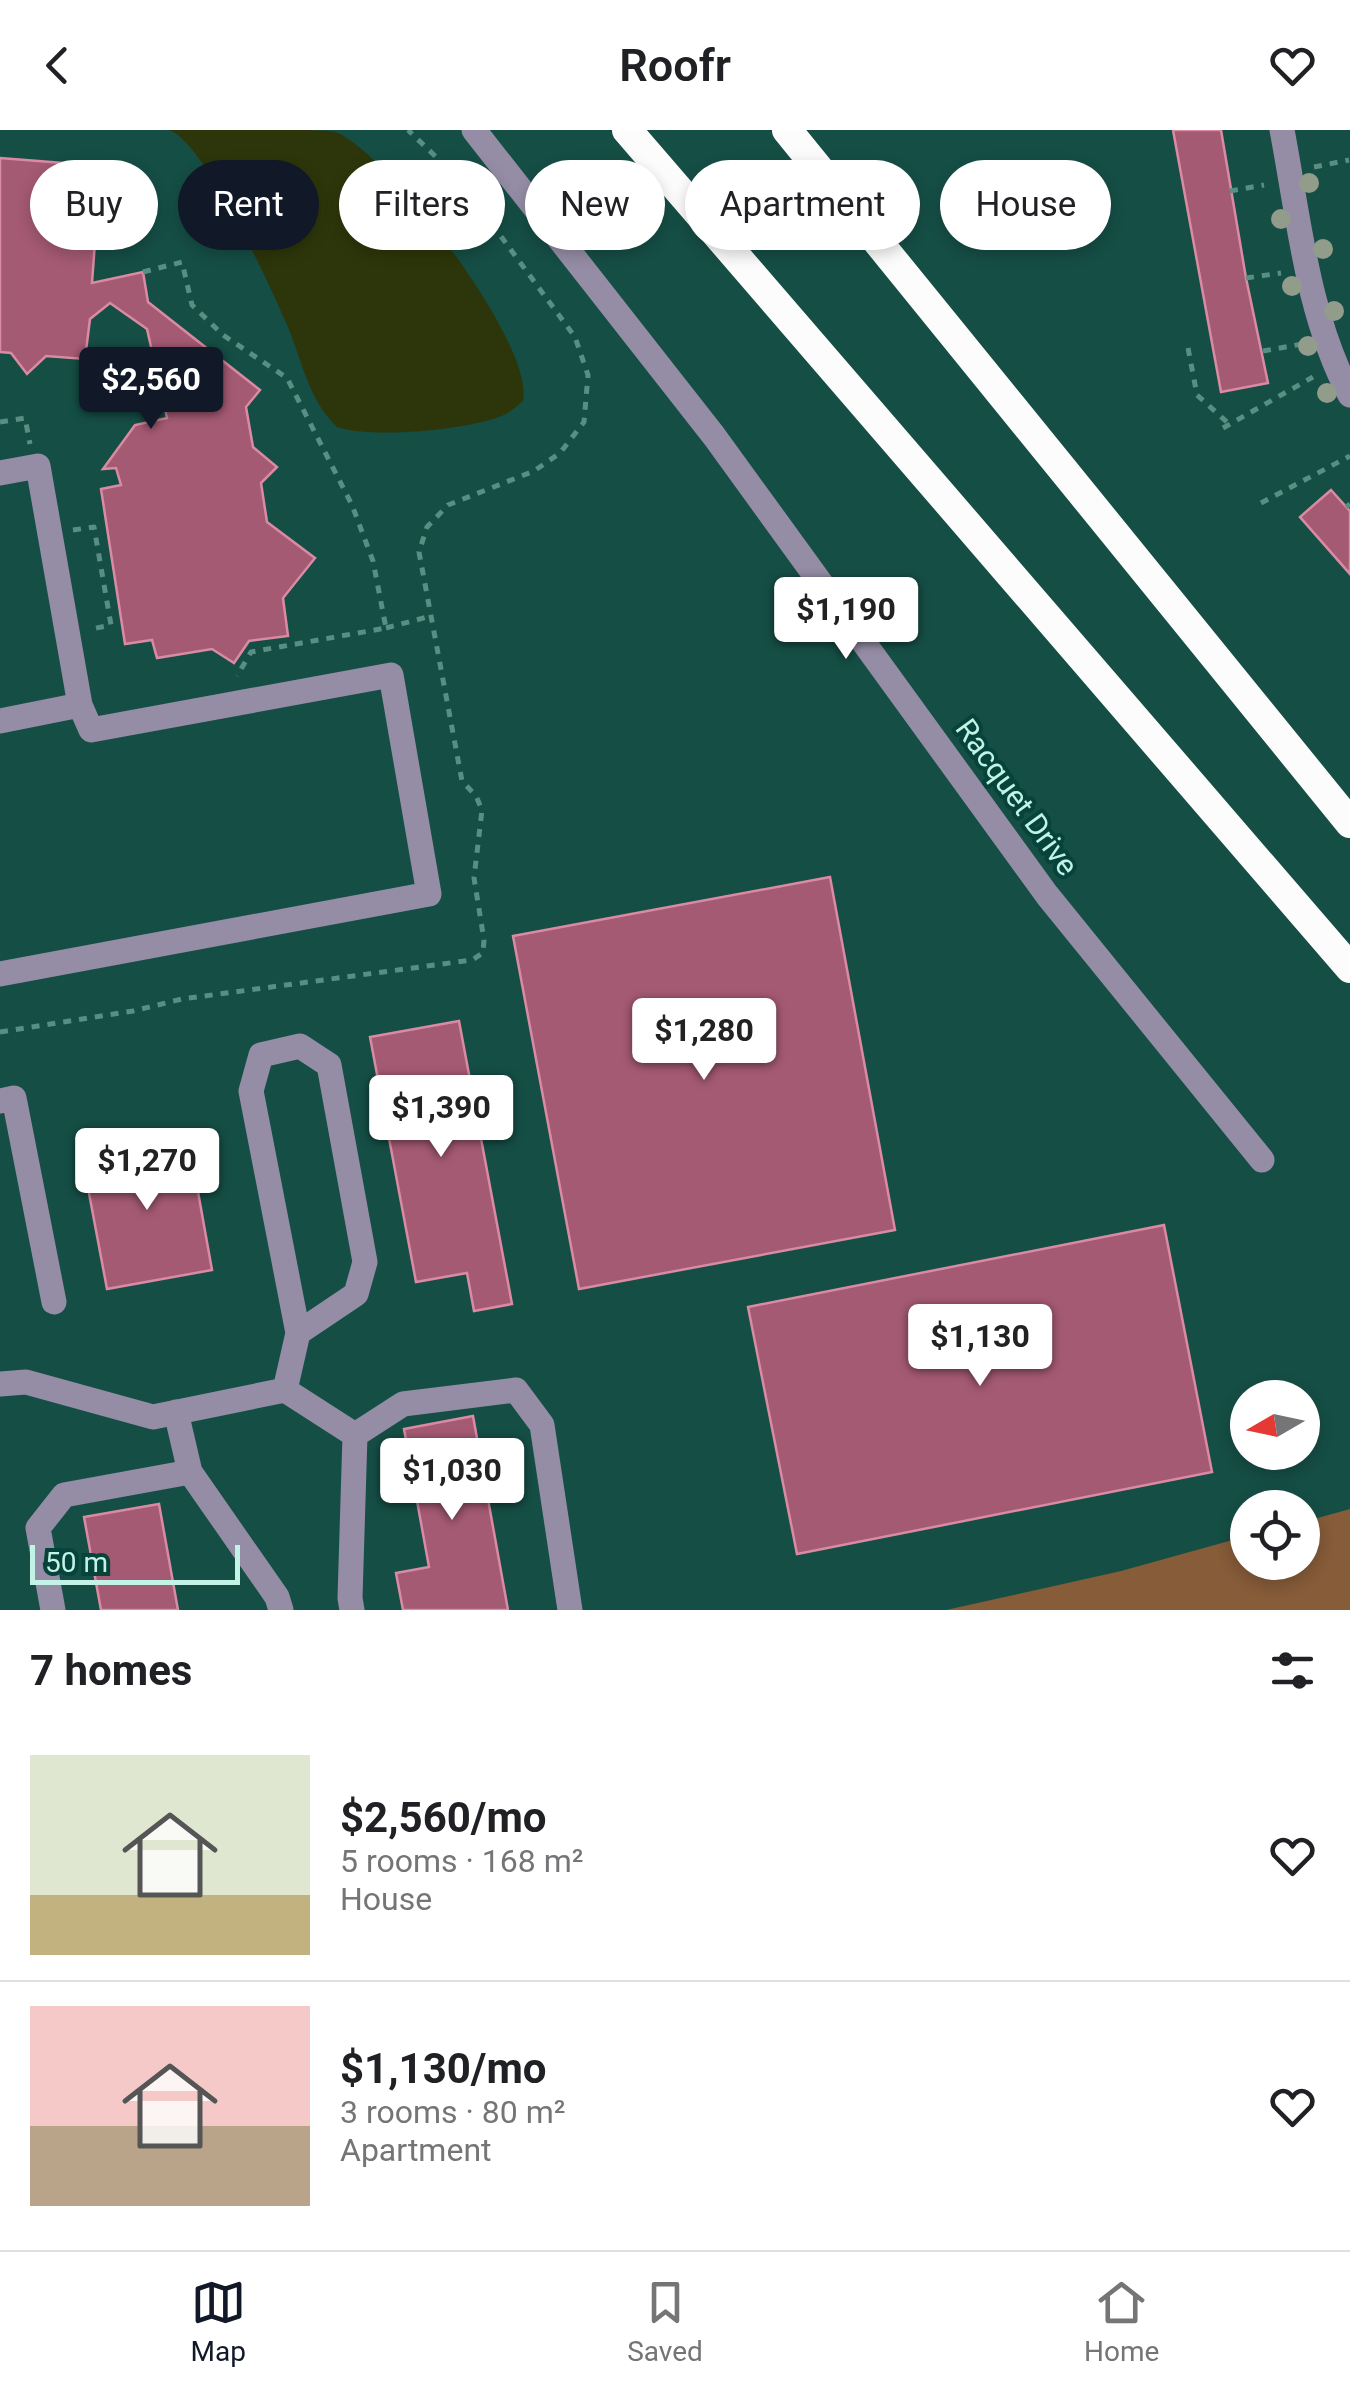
<!DOCTYPE html>
<html lang="en">
<head>
<meta charset="utf-8">
<style>
  :root { --surface:#fff; --page:#f6f6f6; --text:#202124; --muted:#757577; --line:#e0e0e0; --accent:#111827 }
  body { margin:0; font-family:Roboto,sans-serif; background:var(--page); color:var(--text); height:100vh; display:flex; flex-direction:column; font-size:38px; white-space:nowrap }
  * { box-sizing:border-box; margin:0 }
  p { font-size:32px; color:var(--muted) }
  .icon { flex:none; width:55px; height:55px; fill:none; stroke:currentColor; stroke-width:2; stroke-linecap:round; stroke-linejoin:round }
  .map { position:relative; height:1480px; overflow:hidden }
  .drawer { display:flex; flex-direction:column; background:var(--surface); flex:1 }
  .drawer>* { flex:none }
  .banner { position:absolute; left:30px; top:30px; width:1290px; height:90px; display:flex; gap:20px }
  .needle { width:65px; rotate:261deg }
  .tools { position:absolute; left:1230px; top:1250px; display:grid; gap:20px }
  .tools a { display:grid; place-items:center; width:90px; height:90px; border-radius:50%; background:var(--surface); box-shadow:0 5px 15px #0003; font-size:50px }
  .scale { position:absolute; left:30px; bottom:25px; width:210px; box-sizing:border-box; padding-left:10px; border:5px solid #c3f2e7; border-top:0; font-size:28px; line-height:35px; white-space:nowrap; color:#c3f2e7; -webkit-text-stroke:8px #05433b; paint-order:stroke }
  .price { position:absolute; translate:-50% -85px; padding:0 22px; border-radius:10px; background:#fff; color:#222; font-size:32px; line-height:65px; filter:drop-shadow(0 2px 5px #0008) }
  .price::after { content:''; position:absolute; left:50%; top:60px; width:30px; height:22px; margin-left:-15px; background:inherit; clip-path:polygon(0 0,100% 0,50% 100%) }
  .price.on { background:var(--accent); color:#fff }
  ul { padding:0; list-style:none }
  li { display:flex; align-items:center; gap:30px; height:250px; padding:0 30px }
  li+li { border-top:2px solid var(--line) }
  li span { display:grid; place-items:center; flex:none; width:280px; height:200px; border-radius:0px; color:#555 }
  li>.icon { margin-inline-start:auto }
  span .icon { width:120px; height:120px; fill:#fffc; stroke-width:1 }
  li b { font-size:42px }
  h2 { display:flex; justify-content:space-between; align-items:center; height:120px; padding:0 30px; font-size:42px }
  .chip { padding:0 35px; border-radius:45px; background:var(--surface); box-shadow:0 5px 15px #0003; font-size:35px; line-height:90px }
  .chip.on { background:var(--accent); color:#fff }
  header { display:flex; justify-content:space-between; align-items:center; height:130px; padding:0 30px; background:var(--surface); font-size:45px; font-weight:600 }
  .tab-bar { display:flex; justify-content:space-around; align-items:center; height:140px; border-top:2px solid var(--line); background:var(--surface); font-size:28px; color:var(--muted) }
  .tab-bar a { display:grid; justify-items:center; gap:5px }
  .tab-bar .on { color:var(--accent) }
  .map>svg:first-child { display:block }
  .green { fill:#865c39 }
  .water { fill:#2d360a }
  .building { fill:#a45a72; stroke:#da8ba3; stroke-width:2.5 }
  .lines { fill:none; stroke-linecap:round; stroke-linejoin:round }
  .path { stroke:#598e84; stroke-width:5; stroke-dasharray:8 8; stroke-linecap:butt }
  .minor { stroke:#958da5; stroke-width:25 }
  .highway { stroke:#fcfcfc; stroke-width:30 }
  .tree { fill:#929c8b }
  .labels { text-anchor:middle; dominant-baseline:central; stroke-width:8; stroke-linejoin:round; paint-order:stroke }
  .street-label { font-size:30px; fill:#c3f2e7; stroke:#05433b }
</style>
</head>
<body>
<header><svg class="icon" aria-label="back" viewBox="0 0 24 24"><path d="M15 5l-7 7 7 7"/></svg>Roofr<svg class="icon" aria-label="heart" viewBox="0 0 24 24"><path d="M12 20l-8-8c-3-5 5-10 8-4 3-6 11-1 8 4z"/></svg></header>
<div class="map">
<svg width="1350" height="1480" viewBox="0 0 1350 1480">
  <rect width="100%" height="100%" fill="#154e45"/>
  <path class="green" d="M 1350,1379 L 1350,1480 L 946,1480 L 1121,1441 L 1247,1406 L 1248,1432 L 1302,1432 L 1303,1392 Z"/>
  <path class="water" d="M 168,0 C 209,0 250,0 291,0 C 305,0 324,0 336,2 C 389,24 535,214 523,271 C 517,276 511,282 504,285 C 470,300 372,309 337,297 C 310,271 303,236 290,202 C 275,166 203,7 168,0 Z"/>
  <path class="building" d="M 1173,0 L 1221,0 L 1246,148 L 1268,253 L 1221,262 Z
    M 0,28 L 101,36 L 98,76 L 115,96 L 95,112 L 92,153 L 143,142 L 148,172 L 260,260 L 246,277 L 253,317 L 277,337 L 261,353 L 267,392 L 315,428 L 283,468 L 288,506 L 249,511 L 234,533 L 212,519 L 157,528 L 152,510 L 125,514 L 101,359 L 121,355 L 116,338 L 103,339 L 135,295 L 167,288 L 147,199 L 110,173 L 90,189 L 85,229 L 46,226 L 27,244 L 11,223 L 0,222 Z
    M 1331,360 L 1350,381 L 1350,444 L 1300,387 Z
    M 830,747 L 895,1100 L 579,1159 L 513,806 Z
    M 459,891 L 512,1174 L 474,1181 L 467,1143 L 416,1152 L 370,907 Z
    M 188,1006 L 212,1140 L 107,1159 L 82,1026 Z
    M 1164,1095 L 1212,1342 L 797,1424 L 748,1177 Z
    M 473,1286 L 508,1480 L 403,1480 L 396,1443 L 429,1437 L 404,1299 Z
    M 159,1374 L 178,1480 L 101,1480 L 84,1387 Z"/>
  <g class="lines">
    <path class="path" d="M 1314,37 L 1349,30
      M 1230,61 L 1264,55
      M 143,142 L 182,132 L 192,175 L 223,205 L 287,248 L 352,375 L 373,431 L 386,498 L 251,522 L 237,546
      M 1246,148 L 1281,143
      M 1188,218 L 1197,265 L 1229,294
      M 1263,221 L 1302,214
      M 0,292 L 25,288 L 30,314
      M 1223,298 L 1313,247
      M 1261,373 L 1350,326
      M 1346,377 L 1350,374
      M 73,400 L 94,397 L 111,495 L 92,499
      M 386,498 L 431,486
      M 0,902 L 133,881 L 182,869 L 472,830 L 483,823 L 484,810 L 474,748 L 482,680 L 476,666 L 462,651 L 419,422 L 427,397 L 448,375 L 534,341 L 560,323 L 584,292 L 588,245 L 575,207 L 458,48 L 408,0"/>
    <path class="minor" d="M 474,0 L 714,306 L 1047,765 L 1262,1030
      M 1282,0 C 1299,89 1307,184 1350,265
      M 0,343 L 38,336 L 80,575 L 91,600 L 391,545 L 429,764 L 0,844
      M 0,591 L 80,575
      M 0,971 L 14,968 L 54,1172
      M 0,1254 L 26,1252 L 153,1287 L 285,1260
      M 285,1260 L 298,1203 L 251,961 L 261,925 L 300,916 L 329,935 L 365,1132 L 356,1164 L 298,1203
      M 285,1260 L 355,1305
      M 176,1282 L 190,1342 L 277,1467 L 281,1480
      M 355,1305 L 403,1274 L 516,1260 L 542,1295 L 570,1480
      M 53,1480 L 38,1398 L 64,1365 L 190,1342
      M 352,1480 L 350,1468 L 355,1305"/>
    <path class="highway" d="M 627,0 L 1350,838
      M 787,0 L 1350,693"/>
  </g>
  <g class="tree">
    <circle cx="1309" cy="53" r="10"/>
    <circle cx="1281" cy="89" r="10"/>
    <circle cx="1323" cy="119" r="10"/>
    <circle cx="1292" cy="156" r="10"/>
    <circle cx="1334" cy="181" r="10"/>
    <circle cx="1308" cy="216" r="10"/>
    <circle cx="1327" cy="263" r="10"/>
  </g>
  <g class="labels">
    <g class="street-label">
      <text transform="translate(1017 667) rotate(54)">Racquet Drive</text>
    </g>
  </g>
</svg>
<div class="tools">
<a><svg class="needle" viewBox="-14 -14 28 28"><path d="M0-13l5 13h-10z" fill="#e53935"/><path d="M0 13l5-13h-10z" fill="#757577"/></svg></a>
<a><svg class="icon" aria-label="locate" viewBox="0 0 24 24"><circle cx="12" cy="12" r="6"/><path d="M12 2v4M12 18v4M2 12h4M18 12h4"/></svg></a>
</div>
<div class="scale">50 m</div>
<b class="price on" style="left:151px;top:302px">$2,560</b>
<b class="price" style="left:846px;top:532px">$1,190</b>
<b class="price" style="left:704px;top:953px">$1,280</b>
<b class="price" style="left:441px;top:1030px">$1,390</b>
<b class="price" style="left:147px;top:1083px">$1,270</b>
<b class="price" style="left:980px;top:1259px">$1,130</b>
<b class="price" style="left:452px;top:1393px">$1,030</b>
<div class="banner">
<a class="chip">Buy</a>
<a class="chip on">Rent</a>
<a class="chip">Filters</a>
<a class="chip">New</a>
<a class="chip">Apartment</a>
<a class="chip">House</a>
</div>
</div>
<section class="drawer">
<h2>7 homes<svg class="icon" aria-label="filters" viewBox="0 0 24 24"><path d="M4 7h16M4 17h16"/><circle cx="9" cy="7" r="2"/><circle cx="15" cy="17" r="2"/></svg></h2>
<ul>
<li><span style="background:linear-gradient(#dfe7d0 70%,#c2b280 0)"><svg class="icon" aria-label="home" viewBox="0 0 24 24"><path d="M3 11l9-7 9 7M6 9v11h12V9"/></svg></span><div><b>$2,560/mo</b><p>5 rooms · 168 m²</p><p>House</p></div><svg class="icon" aria-label="heart" viewBox="0 0 24 24"><path d="M12 20l-8-8c-3-5 5-10 8-4 3-6 11-1 8 4z"/></svg></li>
<li><span style="background:linear-gradient(#f6c9c9 60%,#b9a48a 0)"><svg class="icon" aria-label="home" viewBox="0 0 24 24"><path d="M3 11l9-7 9 7M6 9v11h12V9"/></svg></span><div><b>$1,130/mo</b><p>3 rooms · 80 m²</p><p>Apartment</p></div><svg class="icon" aria-label="heart" viewBox="0 0 24 24"><path d="M12 20l-8-8c-3-5 5-10 8-4 3-6 11-1 8 4z"/></svg></li>
</ul>
</section>
<nav class="tab-bar">
<a class="on"><svg class="icon" aria-label="map" viewBox="0 0 24 24"><path d="M3 6l6-2 6 2 6-2v14l-6 2-6-2-6 2zM9 4v14M15 6v14"/></svg>Map</a>
<a><svg class="icon" aria-label="saved" viewBox="0 0 24 24"><path d="M7 4h10v16l-5-4-5 4z"/></svg>Saved</a>
<a><svg class="icon" aria-label="home" viewBox="0 0 24 24"><path d="M3 11l9-7 9 7M6 9v11h12V9"/></svg>Home</a>
</nav>
</body>
</html>
